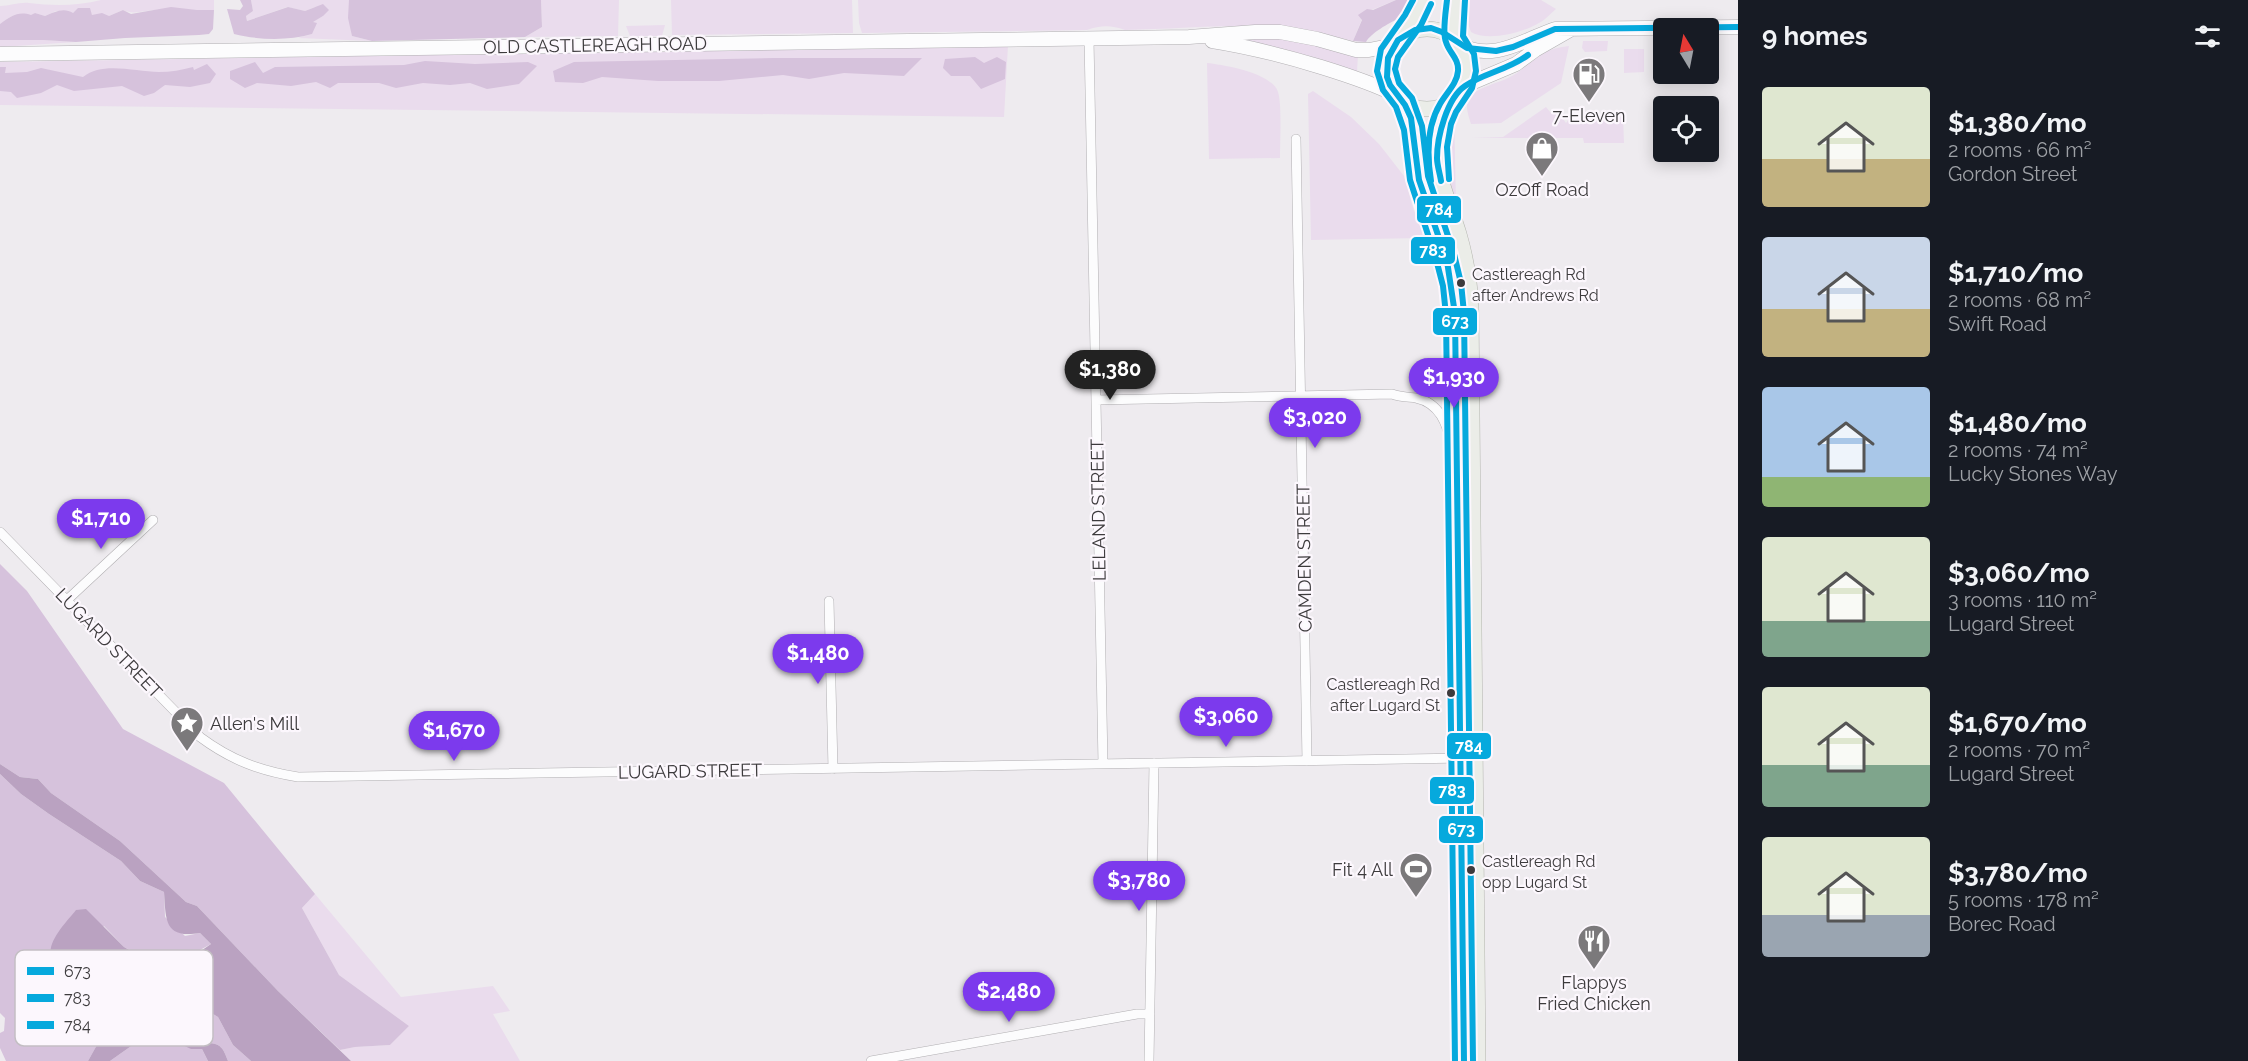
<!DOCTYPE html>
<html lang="en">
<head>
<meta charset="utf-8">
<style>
  :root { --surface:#171b24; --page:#242831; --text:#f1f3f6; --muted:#9ea1a6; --accent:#7c3aed }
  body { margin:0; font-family:Raleway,sans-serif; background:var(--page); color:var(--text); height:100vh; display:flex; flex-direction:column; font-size:22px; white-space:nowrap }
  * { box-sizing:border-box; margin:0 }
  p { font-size:20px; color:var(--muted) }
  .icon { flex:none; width:33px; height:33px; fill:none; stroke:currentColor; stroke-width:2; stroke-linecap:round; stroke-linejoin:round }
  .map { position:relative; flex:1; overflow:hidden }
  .drawer { display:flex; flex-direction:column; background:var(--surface); width:510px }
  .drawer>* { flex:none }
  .needle { width:39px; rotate:350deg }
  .controls { position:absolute; left:1653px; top:18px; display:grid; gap:12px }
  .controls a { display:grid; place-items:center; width:66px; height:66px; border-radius:6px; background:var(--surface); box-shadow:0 3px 15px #0003; font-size:30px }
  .price { position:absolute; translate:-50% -51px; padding:0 14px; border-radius:21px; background:var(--accent); color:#fff; font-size:20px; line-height:39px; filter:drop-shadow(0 2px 3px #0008) }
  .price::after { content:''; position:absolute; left:50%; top:36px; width:18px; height:14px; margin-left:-9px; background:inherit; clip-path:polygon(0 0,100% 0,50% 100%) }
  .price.active { background:#222; color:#fff }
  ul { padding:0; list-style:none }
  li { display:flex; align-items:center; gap:18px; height:150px; padding:0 24px }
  li span { display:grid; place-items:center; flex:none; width:168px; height:120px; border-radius:6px; color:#555 }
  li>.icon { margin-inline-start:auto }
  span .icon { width:72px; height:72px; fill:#fffc; stroke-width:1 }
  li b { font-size:26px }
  h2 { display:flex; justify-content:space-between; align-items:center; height:72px; padding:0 24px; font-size:26px }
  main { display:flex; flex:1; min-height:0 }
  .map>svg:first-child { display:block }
  .green { fill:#eadced }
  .forest { fill:#d6c2dc }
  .water { fill:#baa2c1 }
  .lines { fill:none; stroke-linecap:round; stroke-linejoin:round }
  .street-casing { stroke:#b1afb2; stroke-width:10 }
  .secondary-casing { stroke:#b1afb2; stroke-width:15 }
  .primary-casing { stroke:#b3b5ae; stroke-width:16 }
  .street { stroke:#fcfcfd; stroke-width:9 }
  .secondary { stroke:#fcfcfd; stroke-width:14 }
  .primary { stroke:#ebede8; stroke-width:15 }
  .bus-1-casing { stroke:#fcf7fd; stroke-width:10 }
  .bus-2-casing { stroke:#fcf7fd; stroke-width:10 }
  .bus-3-casing { stroke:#fcf7fd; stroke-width:10 }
  .bus-1 { stroke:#06a9dd; stroke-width:6 }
  .bus-2 { stroke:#06a9dd; stroke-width:6 }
  .bus-3 { stroke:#06a9dd; stroke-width:6 }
  .bus-dot { fill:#3d3b3d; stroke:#fcf7fd; stroke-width:2 }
  .labels { text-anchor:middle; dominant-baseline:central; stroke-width:4.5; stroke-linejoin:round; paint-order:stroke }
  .bus-label { font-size:16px; fill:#3d3b3d; stroke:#fcf7fd; text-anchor:start }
  .street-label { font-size:18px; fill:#3d3b3d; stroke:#fcf7fd }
  .poi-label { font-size:18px; fill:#3d3b3d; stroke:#fcf7fd }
  .key { fill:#fcf7fd; stroke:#c3bfc3; stroke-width:1.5 }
  .key-label { font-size:16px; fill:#3d3b3d }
  .line-badge { stroke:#fcf7fd; stroke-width:2 }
  .badge-label { font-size:16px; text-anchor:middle; font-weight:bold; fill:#fff }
</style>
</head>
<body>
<main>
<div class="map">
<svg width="1738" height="1061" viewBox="0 0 1738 1061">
  <rect width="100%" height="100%" fill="#eeebef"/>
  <path class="green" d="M 101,0 L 214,0 L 214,10 C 191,11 170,7 146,11 C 137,12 132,14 123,10 L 109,16 L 92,15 L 89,8 L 78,9 L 73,13 L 56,11 L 45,16 L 35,13 L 31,16 C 18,11 11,16 0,24 L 0,6 C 9,6 20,2 29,3 C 53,6 78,6 101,0 Z
    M 251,0 L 349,0 L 352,36 L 372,41 L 298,38 L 312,34 L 312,22 L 323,16 L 315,7 L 305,11 L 287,7 L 247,21 L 246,16 L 253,11 Z
    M 541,0 L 619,0 L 618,36 L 525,37 L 542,27 Z
    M 671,0 L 852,0 L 853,33 L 672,35 Z
    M 858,0 L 1396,0 L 1359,15 L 1362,19 L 1353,41 C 1331,36 1311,30 1289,28 C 1234,23 1180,29 1125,30 C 1111,25 1101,25 1087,30 L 862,33 L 859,23 Z
    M 1469,0 L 1541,0 L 1556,9 C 1552,12 1549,16 1545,19 C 1530,31 1489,43 1471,32 L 1468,24 Z
    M 665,25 L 662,36 L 630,36 L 626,26 Z
    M 1250,35 L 1272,36 L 1358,54 L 1357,72 L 1249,44 Z
    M 0,40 L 43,40 L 76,42 L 0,47 Z
    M 1583,41 L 1608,41 L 1607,51 L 1585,52 L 1582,48 Z
    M 1008,45 L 1004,117 L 0,105 L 0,62 Z
    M 1569,46 L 1561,83 L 1501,123 L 1471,124 C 1469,117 1465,107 1468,100 C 1472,89 1498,83 1508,78 C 1521,72 1531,61 1543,54 C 1550,49 1560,47 1569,46 Z
    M 1624,49 L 1644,49 L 1644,72 L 1624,73 Z
    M 1207,63 C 1225,65 1272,73 1278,92 C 1282,103 1280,143 1280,158 L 1209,159 Z
    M 1313,91 L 1351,117 L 1379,144 L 1404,176 L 1414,211 L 1421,223 L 1423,238 L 1311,240 L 1308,94 Z
    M 1546,107 L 1551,113 L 1561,116 L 1566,123 L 1570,118 L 1623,117 L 1624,143 L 1584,143 L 1583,138 L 1471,138 L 1503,137 Z
    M 1454,113 L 1456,204 C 1442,173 1441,145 1454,113 Z
    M 315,894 L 401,997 L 493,986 L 510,1011 L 493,1014 L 520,1061 L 351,1061 L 340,1050 L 355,1047 L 390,1045 L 409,1026 L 339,975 L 302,908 Z"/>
  <path class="forest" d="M 240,0 L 251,0 L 253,11 L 246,16 L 247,21 L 288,7 L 305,11 L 323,4 L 329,10 L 323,16 L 313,22 L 317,23 L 312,34 C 288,41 258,40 234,34 L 227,9 L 240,10 L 243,6 Z
    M 349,0 L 541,0 L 542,27 L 525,37 L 372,41 L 352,36 L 348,18 Z
    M 1396,0 L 1409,0 L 1398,19 C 1389,23 1371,33 1366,42 L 1353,41 L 1362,20 L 1358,15 L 1367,9 L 1373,10 Z
    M 171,7 L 197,10 L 214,10 L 213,29 L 209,34 L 199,35 L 125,38 L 76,42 L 43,40 L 0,40 L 0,24 C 11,16 18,11 31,15 L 35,13 L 45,16 C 54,12 64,7 73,13 L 78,8 L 90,8 L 92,15 L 102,13 L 109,16 L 123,10 L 131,14 Z
    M 975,57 L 984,63 L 997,57 L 1006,62 L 1005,79 L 981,89 L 970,76 L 951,76 L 943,68 L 945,59 Z
    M 774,58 L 922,58 L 904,76 L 844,73 L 809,79 L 783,75 L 719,81 L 658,81 L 602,77 L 583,83 L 555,82 L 553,71 L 574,62 Z
    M 425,61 L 475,64 L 528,62 L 537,66 L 519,84 L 487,89 L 470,83 L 450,85 L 423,83 L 396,88 L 379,83 L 338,83 L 330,88 L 316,82 L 291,86 L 257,83 L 245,88 L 230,79 L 230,71 L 255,62 L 263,73 L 275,67 L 404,65 Z
    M 207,64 L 216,74 L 210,83 L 190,87 L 165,85 L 154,93 L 144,96 L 122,86 L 74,91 L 57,85 L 41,93 L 17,98 L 11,92 L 0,91 L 0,67 L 6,67 L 5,73 L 27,72 L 41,68 L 83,77 C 103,61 135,72 159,72 C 170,72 182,70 193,67 L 194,70 Z
    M 0,564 L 27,591 L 123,729 L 224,783 L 315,894 L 302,908 L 339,975 L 409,1026 L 390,1045 L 355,1047 L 340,1050 L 278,991 L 197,906 L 186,902 L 120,841 L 51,793 L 38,779 L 20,777 L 0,764 Z
    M 0,774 L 21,794 L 49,814 L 121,861 L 140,881 L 164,892 L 165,917 L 185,936 L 200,933 L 211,944 L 200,950 L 212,972 L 209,976 L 186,978 L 173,982 L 165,977 L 154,963 L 124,947 L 104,926 L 56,965 L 84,979 C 85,996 80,1011 61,1010 L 60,1019 C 73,1023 83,1030 96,1034 L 98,1043 L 88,1061 L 6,1061 L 0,1048 L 0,1033 L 4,1031 L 5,1018 L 0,1013 Z
    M 208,1011 L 218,1017 L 233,1045 L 251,1061 L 228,1061 C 223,1048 221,1043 206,1043 L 192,1016 L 195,1013 Z
    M 157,1033 L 202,1049 L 208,1061 L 110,1061 L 144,1037 Z"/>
  <path class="water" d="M 0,764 L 20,777 L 38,779 L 51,793 L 120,841 L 186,902 L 197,906 L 278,991 L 351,1061 L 251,1061 L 233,1045 L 218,1017 L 208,1011 L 195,1013 L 192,1016 L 206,1043 C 221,1043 223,1048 228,1061 L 208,1061 L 202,1049 L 191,1049 L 157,1033 L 144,1037 L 110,1061 L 88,1061 L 98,1043 L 96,1035 L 60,1019 L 58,1014 L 61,1010 C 80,1011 85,996 84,979 C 76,975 66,971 58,966 C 37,950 66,923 76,910 L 86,909 L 124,947 L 161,968 L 165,977 L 173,982 L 186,978 L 209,976 L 212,972 L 211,968 L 195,955 L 211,944 L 200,933 C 164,939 166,920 164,892 L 140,881 L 121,861 L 49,814 L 21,794 L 0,774 Z"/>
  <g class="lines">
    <defs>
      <path id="street" d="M 1089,39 L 1103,764
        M 1296,139 L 1307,761
        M 1096,400 L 1392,394 C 1400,397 1408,397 1416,398 C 1440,403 1447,424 1452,446
        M 0,532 L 200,737 C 231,760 260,771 298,777 L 1465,758
        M 67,600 L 153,520
        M 829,601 L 833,769
        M 871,1061 L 1137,1014 L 1150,1014
        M 1149,1061 L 1154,763"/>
      <path id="secondary" d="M 1212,41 C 1250,47 1285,56 1321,67 C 1347,75 1372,83 1396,95
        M 1459,44 C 1493,63 1523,40 1555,29 L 1738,27
        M 0,54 L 1189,37 L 1255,32 L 1280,32 L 1317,39 L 1356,50 L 1369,50 L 1394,45
        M 1464,86 L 1516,64 L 1535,50 L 1570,30"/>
      <path id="primary" d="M1387 69a40 40 0 1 1 80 0a40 40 0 1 1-80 0Z
        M 1402,36 L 1423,0
        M 1454,39 L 1456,0
        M 1453,100 C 1423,153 1443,182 1459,234 C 1466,258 1470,282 1471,307 L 1478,1061
        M 1404,102 L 1413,128 L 1417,168 L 1421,187 L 1438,231 L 1449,270 L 1456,327 L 1464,1061"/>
    </defs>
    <use href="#street" class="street-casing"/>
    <use href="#secondary" class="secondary-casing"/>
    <use href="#primary" class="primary-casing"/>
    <use href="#street" class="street"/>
    <use href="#secondary" class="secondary"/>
    <use href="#primary" class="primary"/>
    <defs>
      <path id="bus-1" d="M 1441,181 C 1440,174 1437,165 1437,158 C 1437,137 1447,98 1465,86 C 1484,73 1508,70 1528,55
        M 1464,1061 L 1455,314 L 1447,261 L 1419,180 L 1411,118 L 1405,105 L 1390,85 L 1387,77 L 1388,58 L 1398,40 L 1415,30 L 1431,28 L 1442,32 L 1467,48 L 1496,51 L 1513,47 L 1555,29 L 1738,27"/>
      <path id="bus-2" d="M 1413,0 L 1405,15 L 1381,49 L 1377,71 L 1383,90 L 1396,107 L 1404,130 L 1410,180 L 1436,259 L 1443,286 L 1446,315 L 1455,1061
        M 1449,179 L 1447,147 L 1451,124 L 1456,112 L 1472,88 L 1476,71 L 1474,54 L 1463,36 L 1465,0"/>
      <path id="bus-3" d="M 1431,4 L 1421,25 L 1398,57 L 1395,69 L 1399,83 L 1412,98 L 1422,126 L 1428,176 L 1454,254 L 1461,283 L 1464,313 L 1473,1061
        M 1431,181 C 1427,156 1427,126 1440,104 C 1446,93 1457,84 1458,71 C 1459,58 1449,53 1446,42 C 1442,33 1446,10 1447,0"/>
    </defs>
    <use href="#bus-1" class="bus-1-casing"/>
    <use href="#bus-2" class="bus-2-casing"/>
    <use href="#bus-3" class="bus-3-casing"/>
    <use href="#bus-1" class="bus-1"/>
    <use href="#bus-2" class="bus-2"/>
    <use href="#bus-3" class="bus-3"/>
  </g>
  <defs>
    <symbol id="fuel-pin" viewBox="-11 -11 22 30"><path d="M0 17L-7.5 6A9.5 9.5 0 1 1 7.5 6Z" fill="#7b797b" stroke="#fcf7fd"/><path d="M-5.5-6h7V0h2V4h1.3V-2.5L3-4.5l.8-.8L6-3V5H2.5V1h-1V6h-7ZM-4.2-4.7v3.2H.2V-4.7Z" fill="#fff"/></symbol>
    <symbol id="shop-pin" viewBox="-11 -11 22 30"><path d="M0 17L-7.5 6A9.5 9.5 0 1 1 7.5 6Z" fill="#7b797b" stroke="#fcf7fd"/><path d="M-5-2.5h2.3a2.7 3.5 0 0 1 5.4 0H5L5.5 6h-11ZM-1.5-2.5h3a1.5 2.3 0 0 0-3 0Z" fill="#fff"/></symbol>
    <symbol id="sight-pin" viewBox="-11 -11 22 30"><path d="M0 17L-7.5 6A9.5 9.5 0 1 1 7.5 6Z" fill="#7b797b" stroke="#fcf7fd"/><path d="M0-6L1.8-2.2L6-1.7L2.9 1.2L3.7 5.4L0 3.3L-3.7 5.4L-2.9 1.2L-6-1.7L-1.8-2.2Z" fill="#fff"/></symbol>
    <symbol id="stadium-pin" viewBox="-11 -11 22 30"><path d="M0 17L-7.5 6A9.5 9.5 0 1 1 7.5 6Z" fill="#7b797b" stroke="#fcf7fd"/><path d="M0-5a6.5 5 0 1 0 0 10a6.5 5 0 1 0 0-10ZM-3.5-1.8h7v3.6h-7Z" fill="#fff"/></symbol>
    <symbol id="restaurant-pin" viewBox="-11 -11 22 30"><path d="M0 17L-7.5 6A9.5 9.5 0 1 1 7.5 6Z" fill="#7b797b" stroke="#fcf7fd"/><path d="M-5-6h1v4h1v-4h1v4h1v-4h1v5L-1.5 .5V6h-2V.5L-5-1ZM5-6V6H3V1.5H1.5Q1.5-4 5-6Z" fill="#fff"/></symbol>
  </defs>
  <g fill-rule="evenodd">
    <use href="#fuel-pin" x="1570" y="55" width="38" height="52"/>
    <use href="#shop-pin" x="1523" y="129" width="38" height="52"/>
    <use href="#sight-pin" x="168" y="704" width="38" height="52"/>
    <use href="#stadium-pin" x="1397" y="850" width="38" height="52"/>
    <use href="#restaurant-pin" x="1575" y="922" width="38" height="52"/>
  </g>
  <g class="bus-dot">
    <circle cx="1461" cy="283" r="5"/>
    <circle cx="1451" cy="693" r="5"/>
    <circle cx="1471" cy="870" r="5"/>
  </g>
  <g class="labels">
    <g class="bus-label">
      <text x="1472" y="274">Castlereagh Rd<tspan x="1472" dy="21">after Andrews Rd</tspan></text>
      <text x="1440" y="684" text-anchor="end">Castlereagh Rd<tspan x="1440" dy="21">after Lugard St</tspan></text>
      <text x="1482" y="861">Castlereagh Rd<tspan x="1482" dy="21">opp Lugard St</tspan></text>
    </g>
    <g class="street-label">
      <text transform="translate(595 45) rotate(-1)">OLD CASTLEREAGH ROAD</text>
      <text transform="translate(1098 510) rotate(-91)">LELAND STREET</text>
      <text transform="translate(1304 558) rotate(-91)">CAMDEN STREET</text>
      <text transform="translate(109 643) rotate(46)">LUGARD STREET</text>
      <text transform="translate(690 771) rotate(-1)">LUGARD STREET</text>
    </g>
    <g class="poi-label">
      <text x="1589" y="115">7-Eleven</text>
      <text x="1542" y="189">OzOff Road</text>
      <text x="210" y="723" text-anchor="start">Allen's Mill</text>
      <text x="1393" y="869" text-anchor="end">Fit 4 All</text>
      <text x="1594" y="982">Flappys<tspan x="1594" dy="21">Fried Chicken</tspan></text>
    </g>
  </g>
  <rect x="15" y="950" width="198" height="96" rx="9" class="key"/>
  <rect x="27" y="967" width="27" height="8" fill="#06a9dd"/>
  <rect x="27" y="994" width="27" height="8" fill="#06a9dd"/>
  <rect x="27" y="1021" width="27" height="8" fill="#06a9dd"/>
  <g class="key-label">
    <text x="64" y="977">673</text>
    <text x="64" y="1004">783</text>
    <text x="64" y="1031">784</text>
  </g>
  <g class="line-badge">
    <rect x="1416" y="195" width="46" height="29" rx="6" fill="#06a9dd"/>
    <rect x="1410" y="236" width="46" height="29" rx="6" fill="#06a9dd"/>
    <rect x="1432" y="307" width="46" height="29" rx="6" fill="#06a9dd"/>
    <rect x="1446" y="732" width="46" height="28" rx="6" fill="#06a9dd"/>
    <rect x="1429" y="776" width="46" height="29" rx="6" fill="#06a9dd"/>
    <rect x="1438" y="815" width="46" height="29" rx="6" fill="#06a9dd"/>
  </g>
  <g class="badge-label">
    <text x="1439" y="215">784</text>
    <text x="1433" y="256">783</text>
    <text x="1455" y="327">673</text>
    <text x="1469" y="752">784</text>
    <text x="1452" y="796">783</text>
    <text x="1461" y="835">673</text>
  </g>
</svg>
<div class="controls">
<a><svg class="needle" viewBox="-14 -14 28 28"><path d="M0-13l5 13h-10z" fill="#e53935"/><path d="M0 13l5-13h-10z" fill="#9ea1a6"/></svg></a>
<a><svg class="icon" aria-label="locate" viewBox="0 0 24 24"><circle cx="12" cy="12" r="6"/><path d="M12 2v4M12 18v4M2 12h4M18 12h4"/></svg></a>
</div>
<b class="price active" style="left:1110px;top:401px">$1,380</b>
<b class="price" style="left:1454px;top:409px">$1,930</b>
<b class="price" style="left:1315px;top:449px">$3,020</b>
<b class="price" style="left:101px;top:550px">$1,710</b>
<b class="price" style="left:818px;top:685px">$1,480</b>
<b class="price" style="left:1226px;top:748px">$3,060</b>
<b class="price" style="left:454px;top:762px">$1,670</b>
<b class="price" style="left:1139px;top:912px">$3,780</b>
<b class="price" style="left:1009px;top:1023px">$2,480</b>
</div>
<section class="drawer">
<h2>9 homes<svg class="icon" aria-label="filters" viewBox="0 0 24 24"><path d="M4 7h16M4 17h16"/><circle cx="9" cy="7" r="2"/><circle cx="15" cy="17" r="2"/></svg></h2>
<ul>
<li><span style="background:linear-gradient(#dfe7d0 60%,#c2b280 0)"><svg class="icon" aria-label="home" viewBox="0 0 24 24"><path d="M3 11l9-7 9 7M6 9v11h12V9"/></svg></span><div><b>$1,380/mo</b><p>2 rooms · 66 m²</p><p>Gordon Street</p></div></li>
<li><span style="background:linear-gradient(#c9d6e8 60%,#c2b280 0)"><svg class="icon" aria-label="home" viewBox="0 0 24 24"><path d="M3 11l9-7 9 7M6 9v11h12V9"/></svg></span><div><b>$1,710/mo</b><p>2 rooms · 68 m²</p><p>Swift Road</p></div></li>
<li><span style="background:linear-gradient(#a9c7e8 75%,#8fb573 0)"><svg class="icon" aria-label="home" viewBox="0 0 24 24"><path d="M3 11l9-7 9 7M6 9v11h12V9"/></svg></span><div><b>$1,480/mo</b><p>2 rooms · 74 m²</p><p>Lucky Stones Way</p></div></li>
<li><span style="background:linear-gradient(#dfe7d0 70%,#7fa58c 0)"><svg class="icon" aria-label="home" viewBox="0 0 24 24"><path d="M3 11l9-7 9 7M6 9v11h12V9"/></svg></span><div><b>$3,060/mo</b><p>3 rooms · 110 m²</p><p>Lugard Street</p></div></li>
<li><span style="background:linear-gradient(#dfe7d0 65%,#7fa58c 0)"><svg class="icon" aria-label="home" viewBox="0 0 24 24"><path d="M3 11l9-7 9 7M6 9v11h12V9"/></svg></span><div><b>$1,670/mo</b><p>2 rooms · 70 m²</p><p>Lugard Street</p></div></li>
<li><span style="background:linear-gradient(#dfe7d0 65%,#9aa5b1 0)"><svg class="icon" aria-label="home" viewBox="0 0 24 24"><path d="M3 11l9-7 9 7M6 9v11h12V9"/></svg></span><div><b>$3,780/mo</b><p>5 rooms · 178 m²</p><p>Borec Road</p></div></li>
</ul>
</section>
</main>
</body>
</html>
